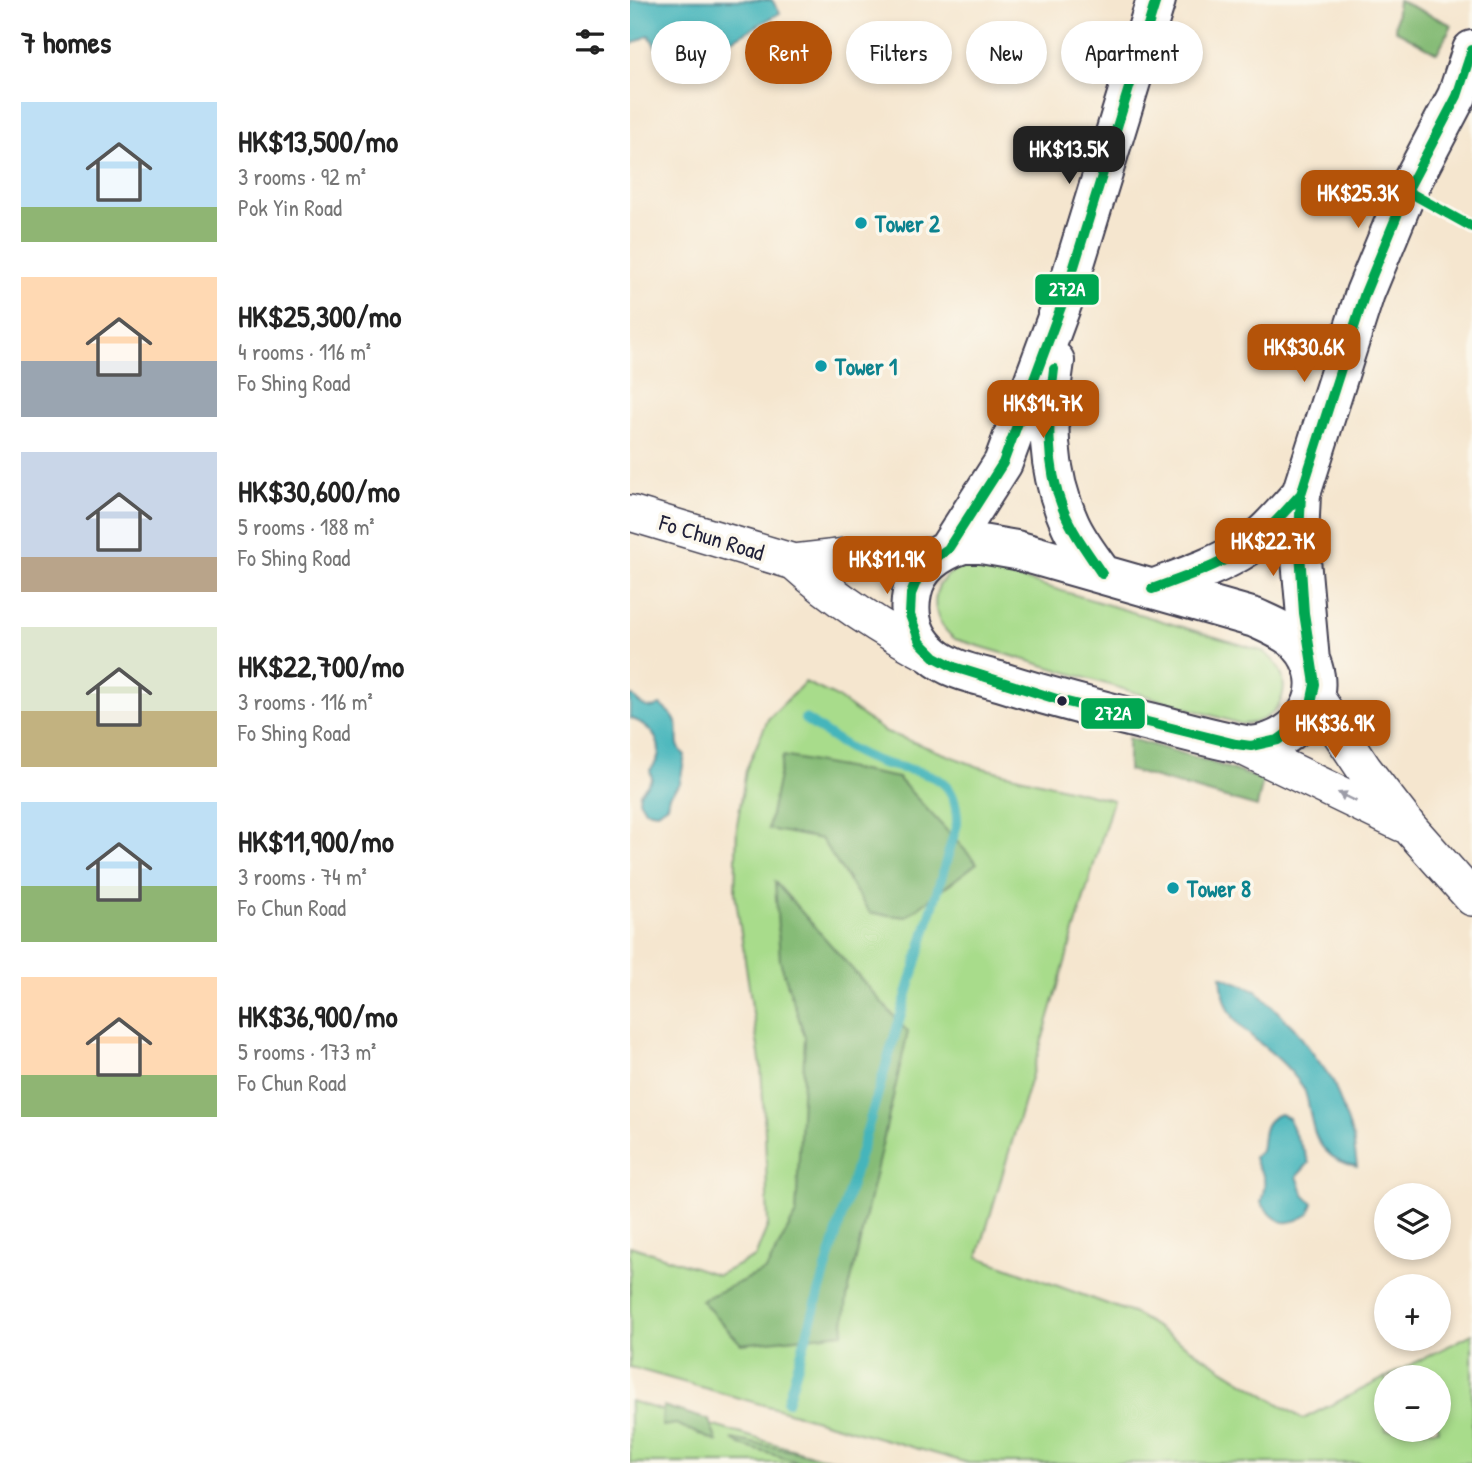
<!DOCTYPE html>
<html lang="en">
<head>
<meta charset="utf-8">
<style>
  :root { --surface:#fff; --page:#f6f6f6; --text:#222; --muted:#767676; --accent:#b45309 }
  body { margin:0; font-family:"Patrick Hand",sans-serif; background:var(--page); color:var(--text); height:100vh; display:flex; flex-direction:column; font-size:26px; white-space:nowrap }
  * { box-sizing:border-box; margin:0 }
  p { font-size:23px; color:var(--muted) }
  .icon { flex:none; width:38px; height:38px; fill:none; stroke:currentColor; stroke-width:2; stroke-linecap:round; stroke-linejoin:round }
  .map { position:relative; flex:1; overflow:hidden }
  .drawer { display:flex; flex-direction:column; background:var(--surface); width:630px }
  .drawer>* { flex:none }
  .top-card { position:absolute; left:21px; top:21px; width:665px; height:63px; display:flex; gap:14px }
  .fabs { position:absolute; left:744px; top:1183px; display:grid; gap:14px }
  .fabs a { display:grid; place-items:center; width:77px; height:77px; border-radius:50%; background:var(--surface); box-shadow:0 4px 10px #0003; font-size:35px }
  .price { position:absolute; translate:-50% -60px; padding:0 16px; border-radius:14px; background:var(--accent); color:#fff; font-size:23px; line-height:46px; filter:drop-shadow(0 2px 4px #0008) }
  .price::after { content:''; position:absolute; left:50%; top:42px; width:21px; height:16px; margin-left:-10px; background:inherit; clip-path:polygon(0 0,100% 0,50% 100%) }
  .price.current { background:#222; color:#fff }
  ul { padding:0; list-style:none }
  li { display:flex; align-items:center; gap:21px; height:175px; padding:0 21px }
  li span { display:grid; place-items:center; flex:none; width:196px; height:140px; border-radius:0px; color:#555 }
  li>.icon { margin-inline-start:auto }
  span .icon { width:84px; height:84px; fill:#fffc; stroke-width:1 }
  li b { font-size:30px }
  h2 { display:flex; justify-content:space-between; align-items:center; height:84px; padding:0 21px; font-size:30px }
  .pill { padding:0 24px; border-radius:32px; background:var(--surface); box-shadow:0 4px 10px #0003; font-size:24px; line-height:63px }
  .pill.current { background:var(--accent); color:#fff }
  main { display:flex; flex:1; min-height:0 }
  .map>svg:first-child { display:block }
  .green { fill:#a8dc8b; stroke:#657f63; stroke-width:2; fill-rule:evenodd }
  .forest { fill:#86bc77; stroke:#546f59; stroke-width:2 }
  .water { fill:#45b5bb; stroke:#346c7b; stroke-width:2 }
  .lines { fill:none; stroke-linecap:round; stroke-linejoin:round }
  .stream { stroke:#45b5bb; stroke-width:10 }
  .minor-casing { stroke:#423f51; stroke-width:38 }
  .tertiary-casing { stroke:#423f51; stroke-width:42 }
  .minor { stroke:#fff; stroke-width:35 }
  .tertiary { stroke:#fff; stroke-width:38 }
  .bus-1-casing { stroke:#fbf7ec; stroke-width:16 }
  .bus-1 { stroke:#00a651; stroke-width:10 }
  .oneway { fill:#9c9ca7 }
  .culture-dot { fill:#0f9aa8; stroke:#fbf7ec; stroke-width:2.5 }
  .bus-dot { fill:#22223b; stroke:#fbf7ec; stroke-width:2.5 }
  .labels { text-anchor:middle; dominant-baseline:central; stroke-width:7; stroke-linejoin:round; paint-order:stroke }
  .culture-label { font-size:23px; font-weight:bold; fill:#0d838f; stroke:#fbf7ec; text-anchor:start }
  .street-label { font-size:23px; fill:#22223b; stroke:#fbf7ec }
  .line-badge { stroke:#fbf7ec; stroke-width:2.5 }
  .badge-label { font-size:19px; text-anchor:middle; font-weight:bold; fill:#fff }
</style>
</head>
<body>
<main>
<section class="drawer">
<h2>7 homes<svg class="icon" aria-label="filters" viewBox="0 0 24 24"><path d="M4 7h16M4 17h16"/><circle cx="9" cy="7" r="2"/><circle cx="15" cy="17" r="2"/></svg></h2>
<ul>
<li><span style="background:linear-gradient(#bfe0f5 75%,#8fb573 0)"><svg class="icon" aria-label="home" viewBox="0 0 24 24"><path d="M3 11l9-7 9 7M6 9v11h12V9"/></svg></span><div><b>HK$13,500/mo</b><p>3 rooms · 92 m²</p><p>Pok Yin Road</p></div></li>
<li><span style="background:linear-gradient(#ffd9b3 60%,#9aa5b1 0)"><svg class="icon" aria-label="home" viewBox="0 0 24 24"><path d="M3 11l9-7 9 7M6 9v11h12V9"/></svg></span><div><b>HK$25,300/mo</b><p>4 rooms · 116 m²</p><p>Fo Shing Road</p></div></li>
<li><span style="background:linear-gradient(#c9d6e8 75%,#b9a48a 0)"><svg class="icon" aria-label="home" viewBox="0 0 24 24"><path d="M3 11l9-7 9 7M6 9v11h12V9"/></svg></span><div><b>HK$30,600/mo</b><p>5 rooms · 188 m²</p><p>Fo Shing Road</p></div></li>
<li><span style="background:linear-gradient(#dfe7d0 60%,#c2b280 0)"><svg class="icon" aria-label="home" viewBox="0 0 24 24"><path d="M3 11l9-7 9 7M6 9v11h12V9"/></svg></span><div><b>HK$22,700/mo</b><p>3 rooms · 116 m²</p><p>Fo Shing Road</p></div></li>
<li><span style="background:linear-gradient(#bfe0f5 60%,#8fb573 0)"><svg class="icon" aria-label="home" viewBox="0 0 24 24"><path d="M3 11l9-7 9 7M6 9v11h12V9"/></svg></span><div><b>HK$11,900/mo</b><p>3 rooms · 74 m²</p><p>Fo Chun Road</p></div></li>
<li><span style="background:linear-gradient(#ffd9b3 70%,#8fb573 0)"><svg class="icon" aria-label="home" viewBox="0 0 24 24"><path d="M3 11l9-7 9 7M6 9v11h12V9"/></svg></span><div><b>HK$36,900/mo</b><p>5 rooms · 173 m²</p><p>Fo Chun Road</p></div></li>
</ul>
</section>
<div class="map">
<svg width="842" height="1463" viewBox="0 0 842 1463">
  <rect width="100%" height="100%" fill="#fbf7ec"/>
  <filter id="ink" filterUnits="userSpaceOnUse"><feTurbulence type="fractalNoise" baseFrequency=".0143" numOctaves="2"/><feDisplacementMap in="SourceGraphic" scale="14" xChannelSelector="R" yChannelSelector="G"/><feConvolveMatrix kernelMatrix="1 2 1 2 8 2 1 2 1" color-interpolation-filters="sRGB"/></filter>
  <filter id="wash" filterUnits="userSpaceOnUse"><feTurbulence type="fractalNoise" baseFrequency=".00686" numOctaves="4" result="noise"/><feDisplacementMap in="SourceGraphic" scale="28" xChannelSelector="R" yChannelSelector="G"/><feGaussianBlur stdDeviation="1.57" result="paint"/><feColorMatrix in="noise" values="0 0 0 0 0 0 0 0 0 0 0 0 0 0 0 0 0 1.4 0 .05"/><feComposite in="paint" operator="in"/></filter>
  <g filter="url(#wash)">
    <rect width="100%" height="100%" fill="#f5e6cf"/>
    <path class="green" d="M 337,566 L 352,567 L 632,651 C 670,675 655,724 611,724 L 325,639 C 296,617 298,575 337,566 Z
      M 175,682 L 205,696 L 254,731 L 349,767 L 483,800 L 348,1257 L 505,1314 L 673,1419 L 842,1334 L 842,1463 L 338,1463 L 0,1367 L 0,1246 L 88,1275 L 125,1257 L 138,1225 L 135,1133 L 131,1067 L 105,893 L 107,825 L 116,770 L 138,719 ZM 756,1377 L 808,1377 L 808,1430 L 756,1430 Z
      M 0,1401 L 209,1463 L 0,1463 Z"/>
    <path class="forest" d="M 768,0 L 822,25 L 807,53 L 765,30 Z
      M 498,738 L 568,758 L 633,780 L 627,807 L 498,770 Z
      M 153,756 L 268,778 L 347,863 L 276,917 L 240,913 L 191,839 L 138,829 Z
      M 145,882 L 278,1032 L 217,1298 L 213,1333 L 111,1344 L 71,1300 L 136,1270 L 166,1214 L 175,1037 L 150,961 Z
      M 33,1406 L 79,1420 L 87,1442 L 46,1424 L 32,1426 Z
      M 102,1439 L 223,1463 L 171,1463 L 110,1445 Z"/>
    <path class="water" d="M 0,0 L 142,0 L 150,13 L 41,74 L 19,35 L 0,45 Z
      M 0,696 L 3,696 C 10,705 19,712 30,705 C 36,710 43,714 46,722 C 51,735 42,744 55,755 L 50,783 L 39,796 L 37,805 L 27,812 L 15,810 L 9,800 L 10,793 L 22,779 L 20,770 C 40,749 23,726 0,718 Z
      M 591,976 L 626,990 L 665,1029 L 703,1081 L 723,1137 L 727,1166 C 714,1164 704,1160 695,1150 C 679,1133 682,1109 674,1089 C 671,1083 665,1077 661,1072 C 630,1035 594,1032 591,976 Z
      M 650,1114 L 659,1118 C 662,1136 674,1146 679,1163 L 667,1176 L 674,1195 L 683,1203 L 679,1214 C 656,1228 647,1224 631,1203 C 633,1193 637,1182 632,1173 C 628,1167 625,1166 624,1157 L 631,1151 C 634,1133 631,1121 650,1114 Z"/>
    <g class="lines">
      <path class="stream" d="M 157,1402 L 327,824 C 328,768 289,775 249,762 C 222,753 199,735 175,719"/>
    </g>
  </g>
  <g filter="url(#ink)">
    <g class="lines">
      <defs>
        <path id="minor" d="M 0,513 L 164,562 L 217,556 L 259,558 L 307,555
          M 164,562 C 206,600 258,633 308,659
          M 684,694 L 734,769 L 779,827 L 842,898
          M 606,744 L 772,824"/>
        <path id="tertiary" d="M 425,361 C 416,418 416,470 440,524 C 448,542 461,558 472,574
          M 333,544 L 351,544 L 386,550 L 625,618 C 640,625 656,631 668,643 C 708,686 674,741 621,746 C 591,741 562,733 532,725 C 478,712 425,699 372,682 C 350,675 321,671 303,655 C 284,639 277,617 282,593 C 287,566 309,552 333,544 Z
          M 318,549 L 373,463 L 435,296 L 526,0
          M 522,589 C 554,577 588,566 617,547 C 638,533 654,512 671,494
          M 680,661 L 669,537 L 671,494 L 735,293 L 777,191 L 827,96 L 842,50"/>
      </defs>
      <use href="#minor" class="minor-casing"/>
      <use href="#tertiary" class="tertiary-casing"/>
      <use href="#minor" class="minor"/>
      <use href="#tertiary" class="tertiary"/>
      <defs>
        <path id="bus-1" d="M 526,0 L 435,296 L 373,463 L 318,549 L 299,562 L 290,572 L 281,594 L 280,615 L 290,642 L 305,657 L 324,667 L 433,701 L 606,744 L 621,746 L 648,740 L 670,724 L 681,704 L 685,684 L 674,613 L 669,537 L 671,494 L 735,293 L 777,191 L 827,96 L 842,50
          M 777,191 L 842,227
          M 424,369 C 418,416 415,464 433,509 C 442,532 458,553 472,574
          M 522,589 C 557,576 596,564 625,541 C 642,527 656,510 671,494"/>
      </defs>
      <use href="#bus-1" class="bus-1-casing"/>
      <use href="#bus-1" class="bus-1"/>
    </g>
    <defs><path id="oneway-solid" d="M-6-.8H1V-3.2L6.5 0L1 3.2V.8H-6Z" transform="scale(1.75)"/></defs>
    <use class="oneway" href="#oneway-solid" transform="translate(717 797) rotate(-154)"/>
  </g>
  <g class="culture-dot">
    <circle cx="231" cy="223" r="7"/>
    <circle cx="191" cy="366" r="7"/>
    <circle cx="543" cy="888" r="7"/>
  </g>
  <circle class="bus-dot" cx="432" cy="701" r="6"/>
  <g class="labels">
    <g class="culture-label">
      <text x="245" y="223">Tower 2</text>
      <text x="205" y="366">Tower 1</text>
      <text x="557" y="888">Tower 8</text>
    </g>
    <g class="street-label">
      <text transform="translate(82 537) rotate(17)">Fo Chun Road</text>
    </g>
  </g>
  <g class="line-badge">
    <rect x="404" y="273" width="66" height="33" rx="7" fill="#00a651"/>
    <rect x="450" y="697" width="66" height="33" rx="7" fill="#00a651"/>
  </g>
  <g class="badge-label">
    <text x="437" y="296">272A</text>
    <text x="483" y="720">272A</text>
  </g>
</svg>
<div class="fabs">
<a><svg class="icon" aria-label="layers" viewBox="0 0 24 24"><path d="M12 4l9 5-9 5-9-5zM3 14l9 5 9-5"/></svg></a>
<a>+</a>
<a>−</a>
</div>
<b class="price current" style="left:439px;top:186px">HK$13.5K</b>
<b class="price" style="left:728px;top:230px">HK$25.3K</b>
<b class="price" style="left:674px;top:384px">HK$30.6K</b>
<b class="price" style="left:413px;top:440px">HK$14.7K</b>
<b class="price" style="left:643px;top:578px">HK$22.7K</b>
<b class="price" style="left:257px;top:596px">HK$11.9K</b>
<b class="price" style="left:705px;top:760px">HK$36.9K</b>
<div class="top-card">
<a class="pill">Buy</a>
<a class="pill current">Rent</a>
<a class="pill">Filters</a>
<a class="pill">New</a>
<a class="pill">Apartment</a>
</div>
</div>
</main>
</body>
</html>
